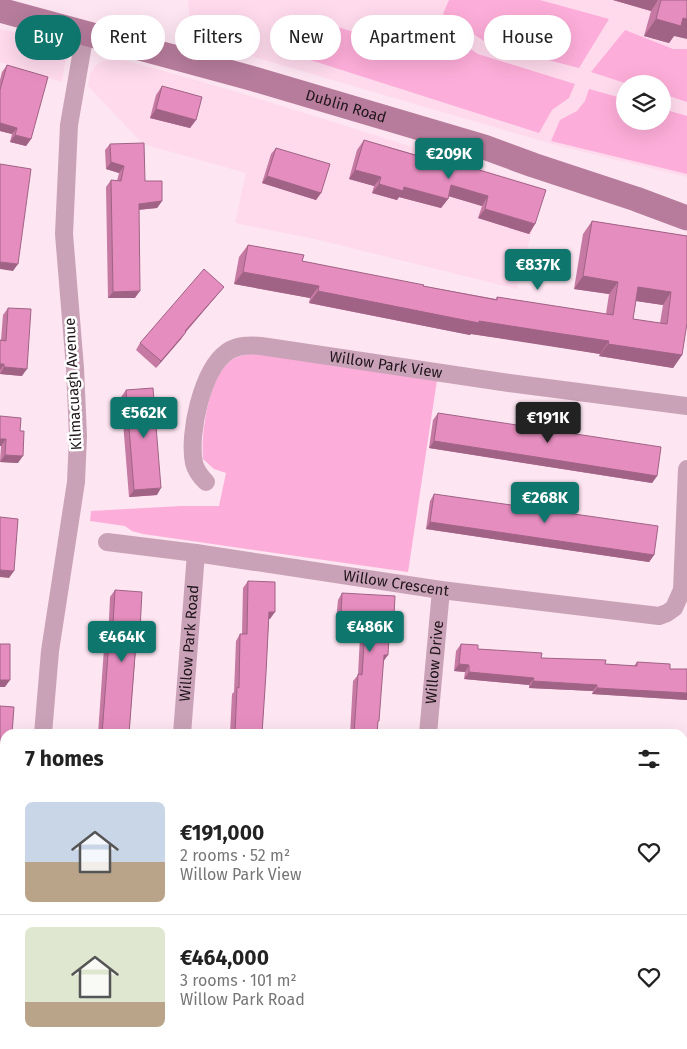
<!DOCTYPE html>
<html lang="en">
<head>
<meta charset="utf-8">
<style>
  :root { --surface:#fff; --page:#f6f6f6; --text:#222; --muted:#767676; --line:#e0e0e0; --accent:#0f766e }
  body { margin:0; font-family:"Fira Sans",sans-serif; background:var(--page); color:var(--text); height:100vh; display:flex; flex-direction:column; font-size:19px; white-space:nowrap }
  * { box-sizing:border-box; margin:0 }
  p { font-size:16px; color:var(--muted) }
  .icon { flex:none; width:28px; height:28px; fill:none; stroke:currentColor; stroke-width:2; stroke-linecap:round; stroke-linejoin:round }
  .map { position:relative; flex:1; overflow:hidden }
  .panel { position:absolute; left:0px; top:729px; width:688px; height:321px; display:flex; flex-direction:column; background:var(--surface); border-radius:15px 15px 0 0; box-shadow:0 5px 20px #0002 }
  .panel>* { flex:none }
  .hud { position:absolute; left:15px; top:15px; width:658px; height:45px; display:flex; gap:10px }
  .controls { position:absolute; left:616px; top:75px; display:grid; gap:10px }
  .controls a { display:grid; place-items:center; width:55px; height:55px; border-radius:50%; background:var(--surface); box-shadow:0 5px 20px #0002; font-size:25px }
  .price { position:absolute; translate:-50% -42px; padding:0 11px; border-radius:5px; background:var(--accent); color:#fff; font-size:16px; line-height:32px; filter:drop-shadow(0 1px 2px #0008) }
  .price::after { content:''; position:absolute; left:50%; top:30px; width:15px; height:11px; margin-left:-8px; background:inherit; clip-path:polygon(0 0,100% 0,50% 100%) }
  .price.on { background:#222; color:#fff }
  ul { padding:0; list-style:none }
  li { display:flex; align-items:center; gap:15px; height:125px; padding:0 25px }
  li+li { border-top:1px solid var(--line) }
  li span { display:grid; place-items:center; flex:none; width:140px; height:100px; border-radius:8px; color:#555 }
  li>.icon { margin-inline-start:auto }
  span .icon { width:60px; height:60px; fill:#fffc; stroke-width:1 }
  li b { font-size:21px }
  h2 { display:flex; justify-content:space-between; align-items:center; height:60px; padding:0 25px; font-size:21px }
  .chip { padding:0 18px; border-radius:22px; background:var(--surface); box-shadow:0 5px 20px #0002; font-size:18px; line-height:45px }
  .chip.on { background:var(--accent); color:#fff }
  .map>svg:first-child { display:block }
  .built { fill:#fedaec; fill-rule:evenodd }
  .green { fill:#fdadd9 }
  .lines { fill:none; stroke-linecap:round; stroke-linejoin:round }
  .street { stroke:#caa2b7; stroke-width:18 }
  .secondary { stroke:#b77c9c; stroke-width:25 }
  .wall { fill:#c579a3; fill-rule:evenodd }
  .shaded-wall { fill:#a06385 }
  .building { fill:#e58dbe; stroke:#a06385; fill-rule:evenodd }
  .labels { text-anchor:middle; dominant-baseline:central; stroke-width:5; stroke-linejoin:round; paint-order:stroke }
  .street-label { font-size:15px; fill:#1f151a; stroke:#fff }
</style>
</head>
<body>
<div class="map">
<svg width="687" height="1049" viewBox="0 0 687 1049">
  <rect width="100%" height="100%" fill="#fde5f1"/>
  <path class="built" d="M 188,0 L 687,0 L 687,177 L 559,146 L 192,39 ZM 625,84 L 662,84 L 662,121 L 625,121 Z
    M 0,29 L 43,39 L 57,48 L 67,51 L 62,82 L 0,62 Z
    M 121,59 L 234,91 L 543,188 L 517,289 L 319,240 L 235,223 L 246,173 L 143,144 L 88,86 L 90,74 L 96,65 L 104,61 Z"/>
  <path class="green" d="M 449,0 L 540,0 L 609,19 L 579,68 L 490,45 L 443,14 Z
    M 322,22 L 427,55 L 440,28 L 478,54 L 575,84 L 569,98 L 552,110 L 539,133 L 279,50 Z
    M 625,30 L 673,49 L 687,49 L 687,102 L 663,94 L 662,84 L 628,84 L 591,72 Z
    M 589,89 L 625,99 L 625,121 L 662,121 L 663,109 L 687,116 L 687,174 L 551,141 L 560,120 L 577,111 L 585,101 Z
    M 250,354 L 270,355 L 437,380 L 408,572 L 143,534 L 132,531 L 125,526 L 90,521 L 91,511 L 181,506 L 219,506 L 226,473 L 214,469 L 203,459 C 201,432 208,381 229,362 C 234,357 243,355 250,354 Z
    M 687,935 L 687,1049 L 473,1049 L 472,1045 L 682,1045 L 682,940 Z"/>
  <g class="lines">
    <g class="street">
      <path id="s1" d="M 206,482 C 201,477 196,471 194,463 C 188,434 202,370 227,352 C 237,345 249,345 261,346 L 509,383 L 687,406"/>
      <path id="s2" d="M 107,542 L 196,553 L 441,590 L 659,616 L 667,613 L 674,608 L 682,590 L 687,469"/>
      <path d="M 43,734 L 50,651 L 76,482 L 78,436 L 75,368 L 64,234 L 69,125 L 85,33"/>
      <path id="s3" d="M 182,734 L 196,553"/>
      <path id="s4" d="M 428,734 L 441,590"/>
      <path d="M 0,777 L 5,777"/>
      <path d="M 682,861 L 687,861"/>
      <path d="M 67,1045 L 68,1049"/>
      <path d="M 205,1045 L 206,1049"/>
      <path d="M 458,1045 L 460,1049"/>
    </g>
    <path class="secondary" id="s5" d="M 0,10 L 254,79 L 484,147 L 533,165 L 636,199 L 687,218"/>
  </g>
  <path class="wall" d="M 613,0 L 687,0 L 674,36 L 669,43 L 644,36 L 651,11 Z
    M 7,65 L 31,139 L 26,146 L 10,142 L 12,134 L 0,131 L 0,80 L 2,72 Z
    M 162,86 L 196,120 L 190,128 L 150,118 L 156,95 Z
    M 364,140 L 417,155 L 419,152 L 535,224 L 529,234 L 478,218 L 482,206 L 448,196 L 448,199 L 441,208 L 399,197 L 397,200 L 372,193 L 374,186 L 349,179 L 357,150 Z
    M 110,144 L 162,201 L 157,208 L 139,210 L 135,298 L 108,298 L 106,187 L 111,180 L 117,181 L 119,173 L 106,169 L 105,150 Z
    M 276,148 L 321,193 L 316,200 L 262,183 L 271,154 Z
    M 592,221 L 687,236 L 682,355 L 673,368 L 599,356 L 600,354 L 534,343 L 471,334 L 470,335 L 309,303 L 310,298 L 234,284 L 239,257 L 248,245 L 302,261 L 423,286 L 496,299 L 497,297 L 606,314 L 609,294 L 574,289 L 583,234 ZM 636,301 L 663,305 L 660,323 L 633,319 Z
    M 224,287 L 219,293 L 186,332 L 181,339 L 156,368 L 136,350 L 140,343 Z
    M 8,308 L 22,376 L 0,374 L 0,340 L 1,340 L 3,315 Z
    M 126,390 L 157,495 L 129,497 L 121,397 Z
    M 438,413 L 657,476 L 652,483 L 429,448 L 433,420 Z
    M 0,416 L 18,463 L 0,462 L 1,446 L 0,446 Z
    M 434,494 L 654,555 L 649,562 L 426,529 L 430,501 Z
    M 248,581 L 270,619 L 269,619 L 262,734 L 230,734 L 232,694 L 234,692 L 236,641 L 240,634 L 242,634 L 243,588 Z
    M 115,590 L 140,629 L 137,635 L 129,734 L 98,734 L 104,648 L 108,642 L 110,597 Z
    M 342,593 L 394,616 L 390,622 L 383,661 L 377,734 L 350,734 L 353,681 L 358,675 L 360,636 L 339,634 L 340,620 L 336,620 L 338,600 Z
    M 461,644 L 478,649 L 541,658 L 605,664 L 634,666 L 637,662 L 670,669 L 687,669 L 687,700 L 592,694 L 593,691 L 529,688 L 529,685 L 464,679 L 465,672 L 454,671 L 456,651 Z
    M 14,1045 L 60,1045 L 61,1049 L 15,1049 Z
    M 123,1045 L 158,1045 L 159,1049 L 124,1049 Z
    M 257,1045 L 286,1045 L 287,1049 L 259,1049 Z
    M 380,1045 L 413,1045 L 414,1049 L 381,1049 Z"/>
  <path class="shaded-wall" d="M 613,0 L 658,0 L 651,11 Z
    M 683,18 L 687,19 L 687,39 L 674,36 L 669,43 L 644,36 L 656,19 Z
    M 156,109 L 196,120 L 190,128 L 150,118 Z
    M 0,123 L 17,128 L 12,134 L 0,131 Z
    M 15,135 L 31,139 L 26,146 L 10,142 Z
    M 111,162 L 124,166 L 119,173 L 106,169 Z
    M 355,170 L 381,177 L 374,186 L 349,179 Z
    M 267,176 L 321,193 L 316,200 L 262,183 Z
    M 379,184 L 404,187 L 448,199 L 441,208 L 399,197 L 397,200 L 372,193 Z
    M 451,185 L 488,196 L 482,206 L 445,195 Z
    M 162,201 L 157,208 L 134,210 L 139,204 Z
    M 485,209 L 535,224 L 529,234 L 478,218 Z
    M 0,262 L 18,264 L 13,271 L 0,269 Z
    M 243,272 L 319,286 L 310,298 L 234,284 Z
    M 583,276 L 618,282 L 609,294 L 574,289 Z
    M 224,287 L 219,293 L 180,338 L 185,331 Z
    M 638,287 L 671,292 L 663,305 L 629,300 Z
    M 140,291 L 135,298 L 108,298 L 113,292 Z
    M 318,291 L 479,321 L 609,341 L 600,354 L 471,334 L 470,335 L 309,303 Z
    M 186,332 L 181,339 L 156,368 L 161,361 Z
    M 608,344 L 682,355 L 673,368 L 599,356 Z
    M 0,364 L 4,364 L 0,370 Z
    M 4,367 L 27,369 L 22,376 L 0,374 Z
    M 0,439 L 6,439 L 1,446 L 0,446 Z
    M 434,441 L 657,476 L 652,483 L 429,448 Z
    M 5,455 L 23,456 L 18,463 L 0,462 Z
    M 161,488 L 157,495 L 129,497 L 134,490 Z
    M 430,522 L 654,555 L 649,562 L 426,529 Z
    M 0,570 L 14,571 L 9,578 L 0,577 Z
    M 269,612 L 275,612 L 270,619 L 264,619 Z
    M 341,613 L 344,613 L 340,620 L 336,620 Z
    M 390,616 L 394,616 L 389,623 Z
    M 343,627 L 365,629 L 360,636 L 339,634 Z
    M 384,655 L 388,655 L 383,662 Z
    M 459,664 L 469,665 L 465,672 L 454,671 Z
    M 469,672 L 534,678 L 529,685 L 464,679 Z
    M 0,680 L 10,680 L 5,687 L 0,687 Z
    M 533,681 L 597,685 L 593,691 L 529,688 Z
    M 597,688 L 687,693 L 687,700 L 592,694 Z
    M 0,756 L 5,756 L 5,763 L 0,763 Z
    M 685,808 L 687,808 L 687,815 L 682,815 L 682,811 Z"/>
  <path class="building" d="M 661,0 L 687,0 L 687,19 L 683,18 L 681,26 L 656,19 Z
    M 7,65 L 48,77 L 31,139 L 15,135 L 17,128 L 0,123 L 0,90 Z
    M 162,86 L 202,97 L 196,120 L 156,109 Z
    M 364,140 L 418,156 L 419,152 L 546,190 L 535,224 L 485,209 L 488,196 L 451,185 L 448,199 L 404,187 L 403,191 L 379,184 L 381,177 L 355,170 Z
    M 144,143 L 145,181 L 162,181 L 162,201 L 139,204 L 140,291 L 113,292 L 111,180 L 121,181 L 124,166 L 111,162 L 110,144 Z
    M 276,148 L 330,164 L 321,193 L 267,176 Z
    M 0,164 L 31,169 L 18,264 L 0,262 Z
    M 592,221 L 687,236 L 687,323 L 682,355 L 608,344 L 609,341 L 543,331 L 479,321 L 479,323 L 318,291 L 319,286 L 243,272 L 248,245 L 304,255 L 302,261 L 424,285 L 423,286 L 497,300 L 497,297 L 613,315 L 618,282 L 583,276 ZM 638,287 L 671,292 L 667,324 L 633,319 Z
    M 204,269 L 224,287 L 185,331 L 186,332 L 161,361 L 140,343 Z
    M 8,308 L 31,309 L 27,369 L 4,367 L 4,364 L 0,364 L 0,340 L 6,341 Z
    M 153,388 L 161,488 L 134,490 L 126,390 Z
    M 438,413 L 661,447 L 657,476 L 434,441 Z
    M 0,416 L 21,418 L 20,431 L 24,431 L 23,456 L 5,455 L 6,439 L 0,439 Z
    M 434,494 L 658,526 L 654,555 L 430,522 Z
    M 0,517 L 18,519 L 14,571 L 0,570 Z
    M 248,581 L 275,582 L 275,612 L 269,612 L 266,673 L 262,734 L 235,734 L 237,687 L 239,688 L 240,634 L 247,634 Z
    M 115,590 L 142,592 L 140,629 L 137,629 L 129,734 L 102,734 L 109,641 L 112,641 Z
    M 342,593 L 395,596 L 394,616 L 390,616 L 388,655 L 384,655 L 379,721 L 378,721 L 377,734 L 354,734 L 358,674 L 362,675 L 365,629 L 343,627 L 344,613 L 341,613 Z
    M 0,644 L 10,644 L 10,680 L 0,680 Z
    M 461,644 L 478,645 L 478,649 L 542,653 L 541,658 L 606,660 L 605,664 L 637,666 L 637,662 L 670,664 L 670,669 L 687,669 L 687,693 L 597,688 L 597,685 L 533,681 L 534,678 L 469,672 L 469,665 L 459,664 Z
    M 0,706 L 14,707 L 12,734 L 5,734 L 5,756 L 0,756 Z
    M 682,780 L 687,780 L 687,808 L 685,808 L 685,803 L 682,803 Z
    M 24,1045 L 60,1045 L 61,1049 L 25,1049 Z
    M 130,1045 L 158,1045 L 159,1049 L 130,1049 Z
    M 264,1045 L 286,1045 L 287,1049 L 265,1049 Z
    M 387,1045 L 413,1045 L 414,1049 L 388,1049 Z"/>
  <g class="labels">
    <g class="street-label">
      <text stroke="none"><textPath href="#s5" startOffset="359">Dublin Road</textPath></text>
      <text stroke="none"><textPath href="#s1" startOffset="304">Willow Park View</textPath></text>
      <text transform="translate(73 384) rotate(-93)">Kilmacuagh Avenue</text>
      <text stroke="none"><textPath href="#s2" startOffset="292">Willow Crescent</textPath></text>
      <text stroke="none"><textPath href="#s3" startOffset="91">Willow Park Road</textPath></text>
      <text stroke="none"><textPath href="#s4" startOffset="72">Willow Drive</textPath></text>
    </g>
  </g>
</svg>
<div class="controls">
<a><svg class="icon" aria-label="layers" viewBox="0 0 24 24"><path d="M12 4l9 5-9 5-9-5zM3 14l9 5 9-5"/></svg></a>
</div>
<b class="price" style="left:449px;top:180px">€209K</b>
<b class="price" style="left:538px;top:291px">€837K</b>
<b class="price" style="left:144px;top:439px">€562K</b>
<b class="price on" style="left:548px;top:444px">€191K</b>
<b class="price" style="left:545px;top:524px">€268K</b>
<b class="price" style="left:370px;top:653px">€486K</b>
<b class="price" style="left:122px;top:663px">€464K</b>
<div class="hud">
<a class="chip on">Buy</a>
<a class="chip">Rent</a>
<a class="chip">Filters</a>
<a class="chip">New</a>
<a class="chip">Apartment</a>
<a class="chip">House</a>
</div>
<section class="panel">
<h2>7 homes<svg class="icon" aria-label="filters" viewBox="0 0 24 24"><path d="M4 7h16M4 17h16"/><circle cx="9" cy="7" r="2"/><circle cx="15" cy="17" r="2"/></svg></h2>
<ul>
<li><span style="background:linear-gradient(#c9d6e8 60%,#b9a48a 0)"><svg class="icon" aria-label="home" viewBox="0 0 24 24"><path d="M3 11l9-7 9 7M6 9v11h12V9"/></svg></span><div><b>€191,000</b><p>2 rooms · 52 m²</p><p>Willow Park View</p></div><svg class="icon" aria-label="heart" viewBox="0 0 24 24"><path d="M12 20l-8-8c-3-5 5-10 8-4 3-6 11-1 8 4z"/></svg></li>
<li><span style="background:linear-gradient(#dfe7d0 75%,#b9a48a 0)"><svg class="icon" aria-label="home" viewBox="0 0 24 24"><path d="M3 11l9-7 9 7M6 9v11h12V9"/></svg></span><div><b>€464,000</b><p>3 rooms · 101 m²</p><p>Willow Park Road</p></div><svg class="icon" aria-label="heart" viewBox="0 0 24 24"><path d="M12 20l-8-8c-3-5 5-10 8-4 3-6 11-1 8 4z"/></svg></li>
</ul>
</section>
</div>
</body>
</html>
